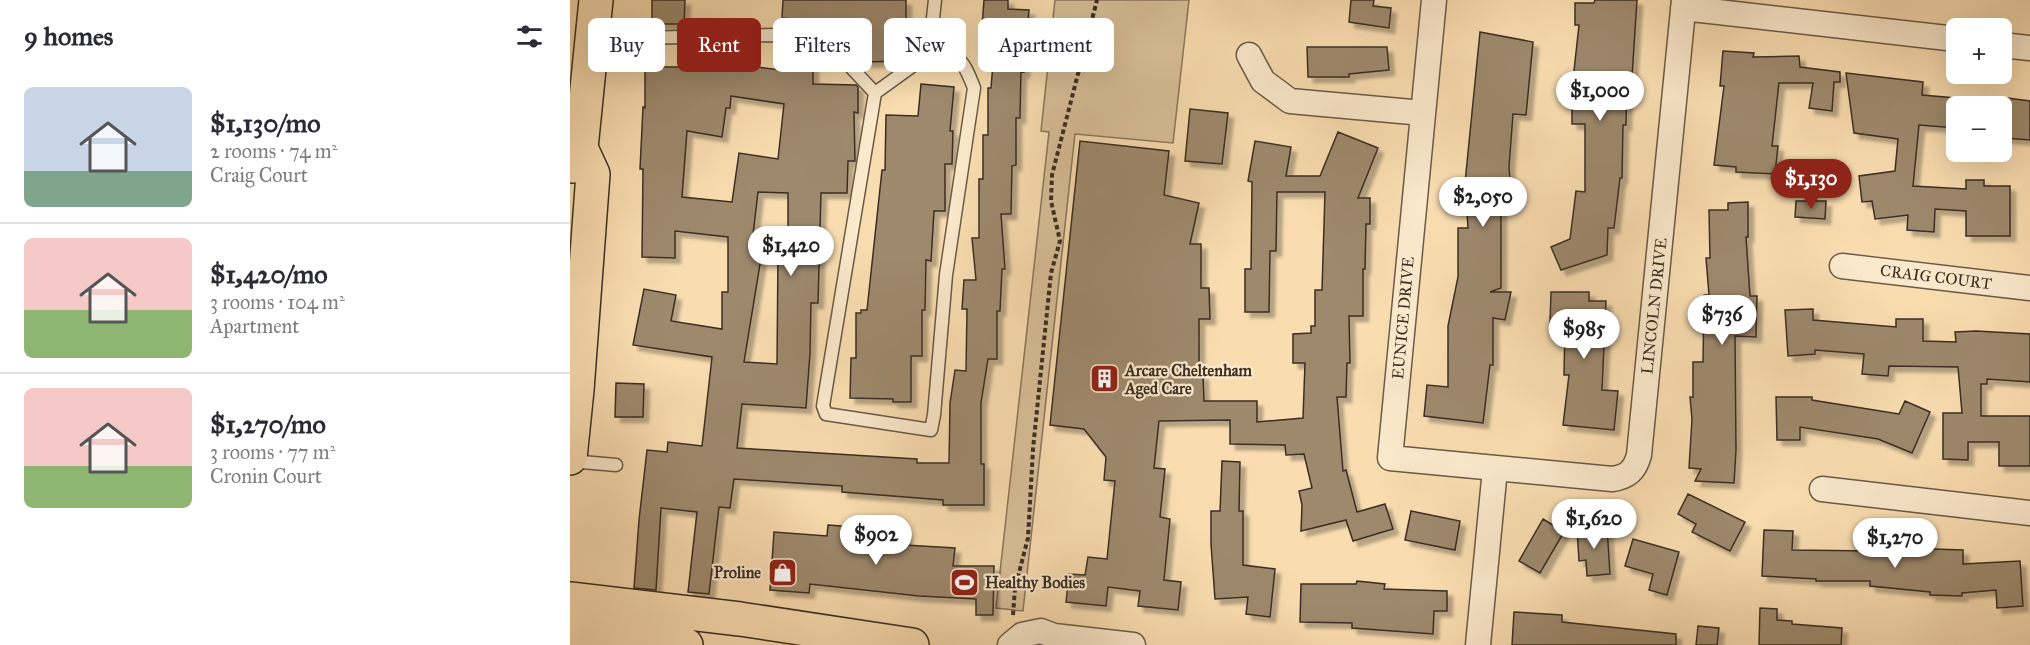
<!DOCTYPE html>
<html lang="en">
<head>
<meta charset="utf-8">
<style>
  :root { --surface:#fff; --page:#f7f7f7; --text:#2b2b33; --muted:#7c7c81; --line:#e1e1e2; --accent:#8f2418 }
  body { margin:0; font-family:"IM FELL Great Primer",serif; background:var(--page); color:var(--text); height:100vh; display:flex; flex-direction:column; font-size:22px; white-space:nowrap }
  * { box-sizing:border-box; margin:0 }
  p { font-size:20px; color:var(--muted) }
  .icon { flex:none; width:33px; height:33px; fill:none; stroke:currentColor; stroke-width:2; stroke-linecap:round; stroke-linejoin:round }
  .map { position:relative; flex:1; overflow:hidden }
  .drawer { display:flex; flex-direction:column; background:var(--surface); width:570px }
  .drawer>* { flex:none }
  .banner { position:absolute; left:18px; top:18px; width:570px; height:54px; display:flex; gap:12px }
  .buttons { position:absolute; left:1376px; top:18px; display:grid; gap:12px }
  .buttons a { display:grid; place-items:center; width:66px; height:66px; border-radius:9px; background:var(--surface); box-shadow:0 6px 24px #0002; font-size:30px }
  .price { position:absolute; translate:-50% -51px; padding:0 14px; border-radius:21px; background:#fff; color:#222; font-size:20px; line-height:39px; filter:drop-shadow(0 2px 3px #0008) }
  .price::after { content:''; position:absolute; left:50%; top:36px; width:18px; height:14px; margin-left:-9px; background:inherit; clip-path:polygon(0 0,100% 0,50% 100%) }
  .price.current { background:var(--accent); color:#fff }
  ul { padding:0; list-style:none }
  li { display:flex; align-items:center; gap:18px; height:150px; padding:0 24px }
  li+li { border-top:2px solid var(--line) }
  li span { display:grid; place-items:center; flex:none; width:168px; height:120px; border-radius:9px; color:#555 }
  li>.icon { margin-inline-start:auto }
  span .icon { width:72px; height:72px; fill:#fffc; stroke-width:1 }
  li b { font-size:26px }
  h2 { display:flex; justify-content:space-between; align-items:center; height:72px; padding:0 24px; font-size:26px }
  .tag { padding:0 21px; border-radius:9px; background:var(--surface); box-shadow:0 6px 24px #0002; font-size:21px; line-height:54px }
  .tag.current { background:var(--accent); color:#fff }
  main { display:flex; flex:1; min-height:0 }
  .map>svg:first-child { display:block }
  .green { fill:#d9bf99; stroke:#8a765e; stroke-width:1.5 }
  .building { fill:#9e896d; stroke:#3b2e23; stroke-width:1.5; fill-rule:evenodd; filter:url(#shadow) }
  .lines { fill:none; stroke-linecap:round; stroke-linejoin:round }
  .service-casing { stroke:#6a5a46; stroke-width:15 }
  .minor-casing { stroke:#6a5a46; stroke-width:27 }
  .primary-casing { stroke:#3b2e23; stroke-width:36 }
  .trunk-casing { stroke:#3b2e23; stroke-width:36 }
  .path { stroke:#3b2e23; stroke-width:4; stroke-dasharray:4.5 3; stroke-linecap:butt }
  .service { stroke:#fbe9cc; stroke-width:12 }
  .minor { stroke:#fbe9cc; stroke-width:24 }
  .primary { stroke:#f9ddb1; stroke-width:33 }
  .trunk { stroke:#f9ddb1; stroke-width:33 }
  .labels { text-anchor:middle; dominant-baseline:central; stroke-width:4.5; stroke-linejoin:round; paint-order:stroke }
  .street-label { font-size:16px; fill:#3b2e23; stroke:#fbe9cc }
  .poi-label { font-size:16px; font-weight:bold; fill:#3b2e23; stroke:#fbe9cc; text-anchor:start }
</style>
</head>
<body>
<main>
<section class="drawer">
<h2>9 homes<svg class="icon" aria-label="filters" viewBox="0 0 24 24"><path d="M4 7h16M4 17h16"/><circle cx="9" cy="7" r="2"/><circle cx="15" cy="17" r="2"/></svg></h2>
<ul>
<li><span style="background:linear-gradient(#c9d6e8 70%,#7fa58c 0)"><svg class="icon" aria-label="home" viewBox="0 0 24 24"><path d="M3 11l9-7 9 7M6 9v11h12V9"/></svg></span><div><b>$1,130/mo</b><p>2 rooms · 74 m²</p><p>Craig Court</p></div></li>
<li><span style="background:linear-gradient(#f6c9c9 60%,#8fb573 0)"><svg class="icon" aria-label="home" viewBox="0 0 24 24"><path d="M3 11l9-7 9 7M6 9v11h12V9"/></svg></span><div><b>$1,420/mo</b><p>3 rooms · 104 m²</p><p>Apartment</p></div></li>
<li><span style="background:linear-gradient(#f6c9c9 65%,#8fb573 0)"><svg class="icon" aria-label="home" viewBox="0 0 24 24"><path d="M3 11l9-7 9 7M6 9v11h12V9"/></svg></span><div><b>$1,270/mo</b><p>3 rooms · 77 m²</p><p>Cronin Court</p></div></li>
</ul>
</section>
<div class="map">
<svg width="1460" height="645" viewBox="0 0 1460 645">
  <defs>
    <filter id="shadow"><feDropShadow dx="5.5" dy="5.5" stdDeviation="1.5" flood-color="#0004"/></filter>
  </defs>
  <rect width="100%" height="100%" fill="#f9ddb1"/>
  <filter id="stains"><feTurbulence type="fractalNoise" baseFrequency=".00333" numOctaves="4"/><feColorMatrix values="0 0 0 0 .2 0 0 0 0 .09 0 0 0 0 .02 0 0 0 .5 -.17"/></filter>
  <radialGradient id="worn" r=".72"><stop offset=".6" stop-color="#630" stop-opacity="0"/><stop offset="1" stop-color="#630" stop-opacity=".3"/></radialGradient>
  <path class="green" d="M 485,0 L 619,0 L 603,143 L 505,134 L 453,611 L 426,608 L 479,132 L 471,131 Z"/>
  <path class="building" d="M 82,0 L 115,0 L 114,24 L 82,24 Z
    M 213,0 L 336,0 L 336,61 L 295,62 L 295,26 L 212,18 Z
    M 414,0 L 438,0 L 438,9 L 459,10 L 454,72 L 451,71 L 450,118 L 446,118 L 446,165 L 442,166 L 441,214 L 431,214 L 435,269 L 432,269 L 430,311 L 427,311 L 427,359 L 418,359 L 411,403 L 411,464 L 414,464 L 414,505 L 373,505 L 373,500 L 272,492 L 272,486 L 164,479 L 160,508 L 149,507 L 139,594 L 118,592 L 127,512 L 91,508 L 86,590 L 64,588 L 69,520 L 77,450 L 97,452 L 98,442 L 132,446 L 142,357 L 63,345 L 74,289 L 106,295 L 101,321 L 152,329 L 152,292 L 158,292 L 158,237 L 105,231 L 105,258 L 72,257 L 73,169 L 70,169 L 73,107 L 75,108 L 75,67 L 110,67 L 109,64 L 130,63 L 131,69 L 171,70 L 172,65 L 217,71 L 217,65 L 243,65 L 243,84 L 286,85 L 288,87 L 288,113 L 284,112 L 285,161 L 278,161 L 277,193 L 251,193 L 248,303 L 241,303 L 240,353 L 236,408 L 172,404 L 167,448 L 347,459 L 347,463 L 379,463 L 380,403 L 385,370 L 396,371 L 397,309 L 392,309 L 394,280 L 406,280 L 402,238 L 409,238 L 409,179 L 413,179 L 413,135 L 418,135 L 418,88 L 421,88 L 426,27 L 412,26 ZM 161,96 L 214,104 L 208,159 L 169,153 L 162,202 L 112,197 L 117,131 L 152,137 L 156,108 L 160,108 ZM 188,192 L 218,193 L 218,253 L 208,253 L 207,364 L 174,362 L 192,252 L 181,252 Z
    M 781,0 L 804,0 L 803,6 L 821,8 L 819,28 L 779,22 Z
    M 1025,0 L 1067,0 L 1062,77 L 1057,76 L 1056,125 L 1053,125 L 1052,178 L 1050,178 L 1044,228 L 1038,228 L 1037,255 L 991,270 L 981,247 L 1000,239 L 1006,191 L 1015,192 L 1015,124 L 1002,124 L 1002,89 L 1009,25 L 1005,25 L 1005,3 L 1024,3 Z
    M 910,32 L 963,42 L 956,115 L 943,114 L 939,167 L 942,206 L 931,206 L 931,288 L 920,292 L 941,292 L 935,320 L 923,318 L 923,365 L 920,365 L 913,423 L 854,416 L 857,385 L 878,387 L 878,326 L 888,277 L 888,228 L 898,228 L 895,183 Z
    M 737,47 L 817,47 L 819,70 L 779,74 L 779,77 L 738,77 Z
    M 1153,51 L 1184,53 L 1183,57 L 1229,56 L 1230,67 L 1270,72 L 1270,82 L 1264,82 L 1262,111 L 1239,108 L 1243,83 L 1209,83 L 1202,146 L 1208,146 L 1205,174 L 1166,172 L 1166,167 L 1144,165 L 1154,86 L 1150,86 Z
    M 1276,73 L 1353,82 L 1352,95 L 1386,98 L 1386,128 L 1349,125 L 1343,186 L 1396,189 L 1396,180 L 1414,180 L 1414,186 L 1440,186 L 1440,236 L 1396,236 L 1396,211 L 1365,209 L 1364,232 L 1337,230 L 1338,215 L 1305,219 L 1302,201 L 1292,202 L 1289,176 L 1325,171 L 1328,139 L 1284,133 Z
    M 351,84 L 384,87 L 380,131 L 383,131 L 382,164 L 375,164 L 375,211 L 364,211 L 361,261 L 356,260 L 355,310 L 352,310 L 352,356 L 341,356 L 341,402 L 323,402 L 323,399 L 280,398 L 281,358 L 286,358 L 286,313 L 291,313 L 291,310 L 297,310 L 312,170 L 315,170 L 316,115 L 348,116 Z
    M 1437,98 L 1460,101 L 1460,140 L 1434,138 Z
    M 620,109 L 658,113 L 652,164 L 615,161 Z
    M 768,132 L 808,148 L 788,198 L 800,198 L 800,224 L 796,224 L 795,269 L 793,269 L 793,316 L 779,316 L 780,363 L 777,363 L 776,397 L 767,397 L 773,471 L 776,470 L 787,512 L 815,504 L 823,529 L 783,541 L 776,520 L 731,531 L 732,505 L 729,491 L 742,488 L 734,454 L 716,455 L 715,445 L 660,444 L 660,420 L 589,421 L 584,468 L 595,469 L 590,517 L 600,519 L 594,580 L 611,582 L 608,610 L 568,606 L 570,591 L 538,587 L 536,606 L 496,602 L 499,574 L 515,575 L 518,557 L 537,559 L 545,481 L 534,480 L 536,457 L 514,429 L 480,425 L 510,141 L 599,151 L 594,195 L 629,203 L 620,244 L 631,244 L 631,288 L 639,288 L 640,319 L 629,319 L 629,375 L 633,375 L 634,401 L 687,401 L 687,422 L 733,418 L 735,363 L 723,363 L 723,334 L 741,333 L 741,326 L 745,326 L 745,290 L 752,290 L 755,192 L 707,192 L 706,251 L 700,251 L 699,312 L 675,312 L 675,269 L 681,269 L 682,182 L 678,181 L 685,141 L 721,147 L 716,176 L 750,176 Z
    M 1226,201 L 1256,201 L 1255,219 L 1225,217 Z
    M 1178,202 L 1178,237 L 1176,237 L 1180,296 L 1187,296 L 1186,337 L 1165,336 L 1166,450 L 1164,483 L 1125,481 L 1131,469 L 1119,468 L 1122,419 L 1120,397 L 1123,397 L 1123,362 L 1133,362 L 1134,295 L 1139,295 L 1136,258 L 1140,258 L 1139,210 L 1158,210 L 1158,203 Z
    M 981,292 L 1019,292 L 1019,301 L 1036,301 L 1032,390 L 1048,391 L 1044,430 L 993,425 L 999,375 L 994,375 L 995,323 L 980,323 Z
    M 1243,309 L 1243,320 L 1326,327 L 1326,319 L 1353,319 L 1353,341 L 1386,342 L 1385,332 L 1406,331 L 1460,334 L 1460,382 L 1417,379 L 1417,384 L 1411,384 L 1411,416 L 1460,416 L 1460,466 L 1429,466 L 1429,442 L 1398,442 L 1398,460 L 1373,459 L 1373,413 L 1392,413 L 1388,367 L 1319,366 L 1318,376 L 1292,374 L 1294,354 L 1245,350 L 1245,354 L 1218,356 L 1215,310 Z
    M 46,383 L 74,384 L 73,417 L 45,417 Z
    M 1206,397 L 1242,397 L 1242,400 L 1329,414 L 1335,401 L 1360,412 L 1342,453 L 1308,439 L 1230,427 L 1230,440 L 1207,440 Z
    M 652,461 L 670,462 L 669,511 L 673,511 L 673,565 L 705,569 L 700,617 L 676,614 L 678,597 L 645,599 L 641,544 L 641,511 L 650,511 Z
    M 1118,494 L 1175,522 L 1160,551 L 1122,532 L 1126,524 L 1108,514 Z
    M 841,511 L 890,521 L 885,550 L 835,540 Z
    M 973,519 L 994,532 L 970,573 L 949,561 Z
    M 258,525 L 336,531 L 335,545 L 385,548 L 383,566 L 424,566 L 423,615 L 406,615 L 406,599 L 349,596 L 240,584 L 239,593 L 200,590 L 204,532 L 257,536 Z
    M 1037,527 L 1040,574 L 1017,576 L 1016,560 L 1009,561 L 1007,529 Z
    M 1194,530 L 1223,531 L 1222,550 L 1304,551 L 1304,543 L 1334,546 L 1333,548 L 1393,550 L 1393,564 L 1450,561 L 1453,606 L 1427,608 L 1426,590 L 1392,593 L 1392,596 L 1360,595 L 1360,592 L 1300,586 L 1300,581 L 1246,581 L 1246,579 L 1192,576 Z
    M 1063,539 L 1109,552 L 1097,595 L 1079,590 L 1083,574 L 1055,566 Z
    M 787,581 L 815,584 L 814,589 L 877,591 L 877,611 L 864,611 L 863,634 L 782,628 L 782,623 L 730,622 L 731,584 L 786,584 Z
    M 1190,608 L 1207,609 L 1207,620 L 1222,621 L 1222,624 L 1272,628 L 1271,645 L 1189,645 Z
    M 944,612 L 992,615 L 992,622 L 1106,634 L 1106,645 L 942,645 Z
    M 1128,626 L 1149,628 L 1147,645 L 1126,645 Z"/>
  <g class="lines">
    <defs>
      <path id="service" d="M 23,39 L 208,35 L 246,43 L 277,63 L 305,93
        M 359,54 C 389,50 394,62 404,88 L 376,275 L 364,415 L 361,430 L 256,414 L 253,406 L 305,93 L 359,54 L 365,0
        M 0,461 L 46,465"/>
      <path id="minor" d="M 864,0 L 820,458 L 1042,479 C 1058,477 1065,470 1069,455 L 1114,0
        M 1113,8 L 1386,39
        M 1431,45 L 1460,48
        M 679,55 L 693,81 L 720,101 L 853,113
        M 1272,266 L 1460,288
        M 1252,489 L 1460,513
        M 440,645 L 452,635 L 471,631 L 484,636 L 563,645
        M 908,645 L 925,469"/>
      <path id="primary" d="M 0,599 L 170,619 L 342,645
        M 0,630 L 116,645"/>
      <path id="trunk" d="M 2,166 L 11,148 L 26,0
        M 0,458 L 7,390 L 23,174 L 11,148"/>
    </defs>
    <use href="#service" class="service-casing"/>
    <use href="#minor" class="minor-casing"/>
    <use href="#primary" class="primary-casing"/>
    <use href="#trunk" class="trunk-casing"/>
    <path class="path" d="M 443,615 L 445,588 L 458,538 L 463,449 L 481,273 L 490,241 L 481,201 L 482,175 L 527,0"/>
    <use href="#service" class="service"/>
    <use href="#minor" class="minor"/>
    <use href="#primary" class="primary"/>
    <use href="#trunk" class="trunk"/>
  </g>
  <defs>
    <symbol id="building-square" viewBox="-11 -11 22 22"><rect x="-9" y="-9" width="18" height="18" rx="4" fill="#8f2418" stroke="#fbe9cc"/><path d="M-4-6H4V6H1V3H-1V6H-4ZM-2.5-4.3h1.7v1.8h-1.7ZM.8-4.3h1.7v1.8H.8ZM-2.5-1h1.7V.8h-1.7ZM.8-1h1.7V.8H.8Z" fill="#fff"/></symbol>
    <symbol id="shop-square" viewBox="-11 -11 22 22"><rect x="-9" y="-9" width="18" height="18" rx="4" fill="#8f2418" stroke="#fbe9cc"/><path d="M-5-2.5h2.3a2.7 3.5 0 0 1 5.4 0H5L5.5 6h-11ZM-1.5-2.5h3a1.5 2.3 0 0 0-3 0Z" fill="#fff"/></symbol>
    <symbol id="stadium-square" viewBox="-11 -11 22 22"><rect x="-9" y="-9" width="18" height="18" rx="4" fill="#8f2418" stroke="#fbe9cc"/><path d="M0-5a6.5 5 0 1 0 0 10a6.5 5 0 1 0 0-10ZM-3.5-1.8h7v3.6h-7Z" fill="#fff"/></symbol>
  </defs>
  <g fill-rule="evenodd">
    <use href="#building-square" x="518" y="362" width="33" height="33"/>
    <use href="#shop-square" x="196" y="556" width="33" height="33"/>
    <use href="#stadium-square" x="378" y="566" width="33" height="33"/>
  </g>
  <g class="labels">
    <g class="street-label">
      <text transform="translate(1366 277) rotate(7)">CRAIG COURT</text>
      <text transform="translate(1084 306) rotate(-84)">LINCOLN DRIVE</text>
      <text transform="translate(833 318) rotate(-85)">EUNICE DRIVE</text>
    </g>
    <g class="poi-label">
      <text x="555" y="370">Arcare Cheltenham<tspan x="555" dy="18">Aged Care</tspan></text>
      <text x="191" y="572" text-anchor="end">Proline</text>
      <text x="415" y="582">Healthy Bodies</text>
    </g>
  </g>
  <rect width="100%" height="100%" filter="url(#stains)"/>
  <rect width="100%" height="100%" fill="url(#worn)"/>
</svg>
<div class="buttons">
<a>+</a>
<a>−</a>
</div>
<b class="price" style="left:1030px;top:122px">$1,000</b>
<b class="price current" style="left:1241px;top:210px">$1,130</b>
<b class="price" style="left:913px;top:228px">$2,050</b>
<b class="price" style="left:221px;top:277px">$1,420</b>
<b class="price" style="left:1152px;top:346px">$736</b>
<b class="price" style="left:1014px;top:360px">$985</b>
<b class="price" style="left:1024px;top:550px">$1,620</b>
<b class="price" style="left:306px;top:566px">$902</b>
<b class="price" style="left:1325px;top:569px">$1,270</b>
<div class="banner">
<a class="tag">Buy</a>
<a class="tag current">Rent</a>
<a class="tag">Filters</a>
<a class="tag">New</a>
<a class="tag">Apartment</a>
</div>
</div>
</main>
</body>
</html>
